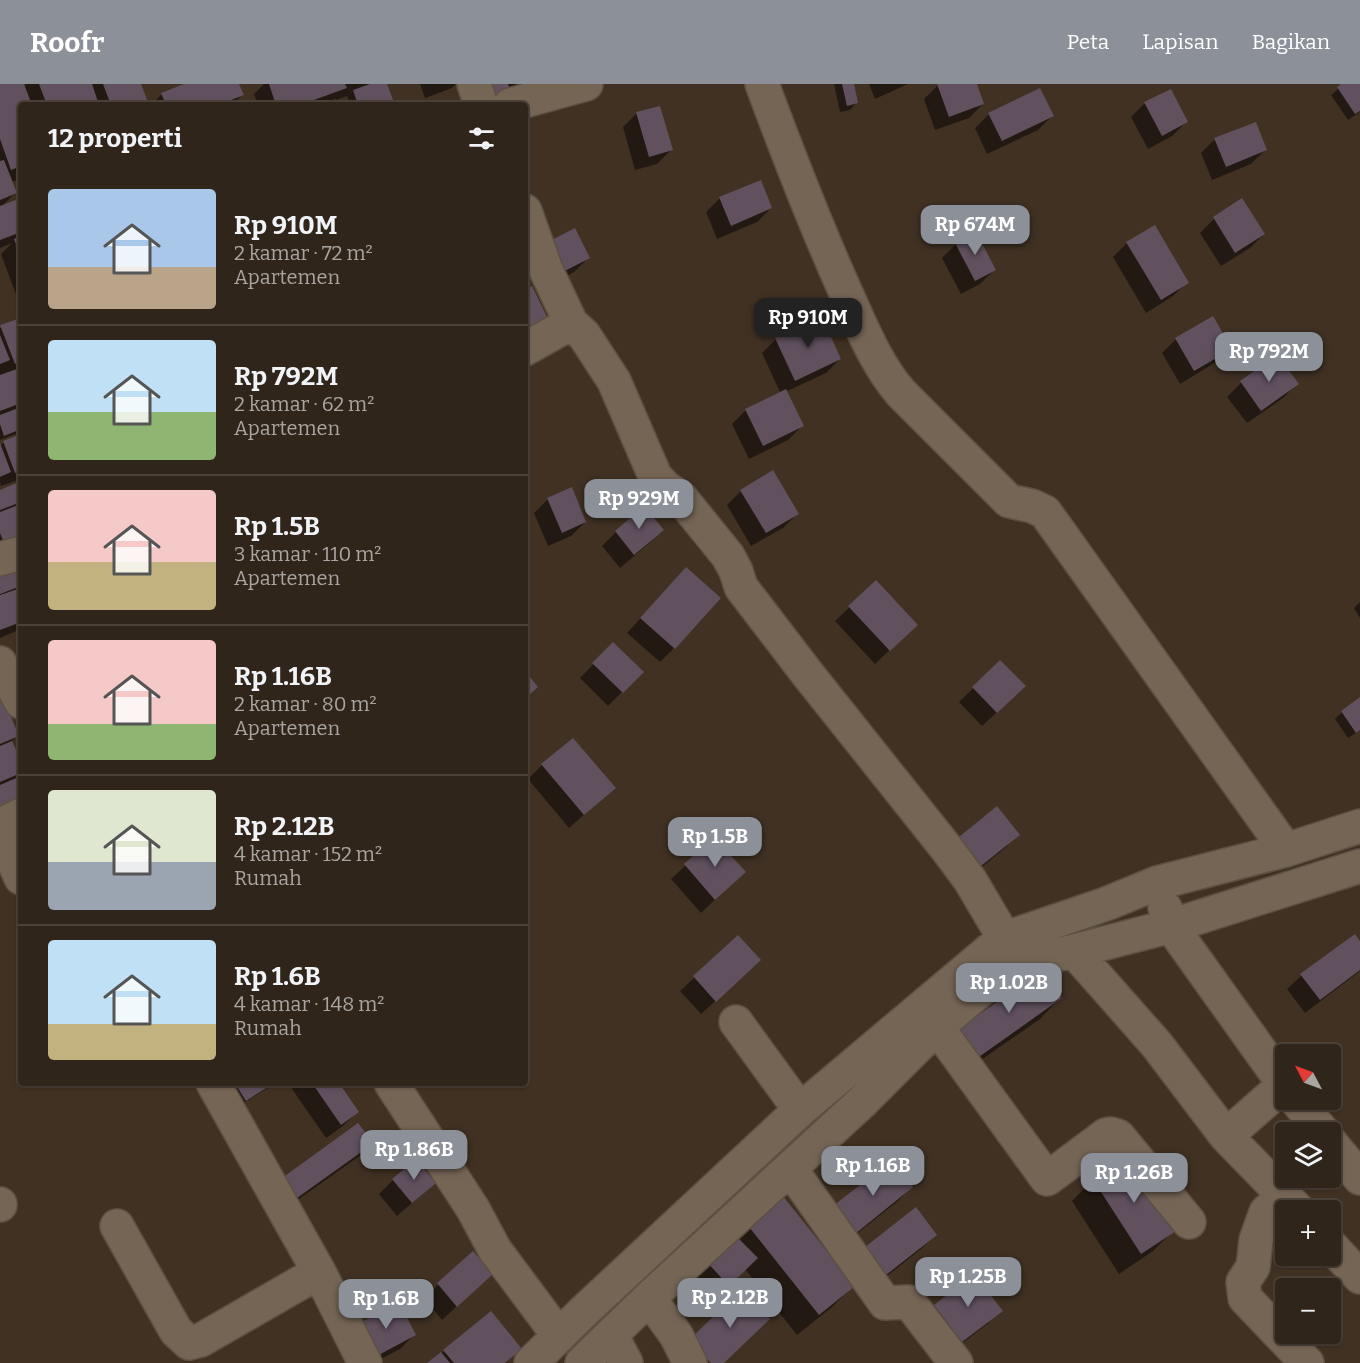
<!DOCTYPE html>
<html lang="id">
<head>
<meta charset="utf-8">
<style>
  :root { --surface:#30251a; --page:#3c3127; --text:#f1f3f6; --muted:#a8a5a2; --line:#4b4239; --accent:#8c9099 }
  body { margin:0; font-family:Bitter,serif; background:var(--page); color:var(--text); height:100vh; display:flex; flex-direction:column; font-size:22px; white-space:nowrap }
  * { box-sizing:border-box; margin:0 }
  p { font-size:20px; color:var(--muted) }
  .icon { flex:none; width:33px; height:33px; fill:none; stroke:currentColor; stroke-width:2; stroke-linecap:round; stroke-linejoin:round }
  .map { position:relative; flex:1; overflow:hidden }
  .side { position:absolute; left:18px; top:18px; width:510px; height:984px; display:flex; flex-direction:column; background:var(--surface); border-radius:6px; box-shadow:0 2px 4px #0004,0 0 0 2px var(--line) }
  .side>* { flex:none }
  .needle { width:39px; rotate:311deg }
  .fabs { position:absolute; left:1275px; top:960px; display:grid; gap:12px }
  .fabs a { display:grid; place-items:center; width:66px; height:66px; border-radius:6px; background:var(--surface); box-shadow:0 2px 4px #0004,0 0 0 2px var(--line); font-size:30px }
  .price { position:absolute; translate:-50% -51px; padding:0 14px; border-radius:12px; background:var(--accent); color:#fff; font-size:20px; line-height:39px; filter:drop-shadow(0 2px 3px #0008) }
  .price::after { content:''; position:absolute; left:50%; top:36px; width:18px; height:14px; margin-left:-9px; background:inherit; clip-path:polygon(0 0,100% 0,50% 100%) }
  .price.current { background:#222; color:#fff }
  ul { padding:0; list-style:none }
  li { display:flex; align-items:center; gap:18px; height:150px; padding:0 30px }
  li+li { border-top:2px solid var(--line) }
  li span { display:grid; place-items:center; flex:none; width:168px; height:120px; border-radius:6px; color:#555 }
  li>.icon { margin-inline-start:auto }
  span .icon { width:72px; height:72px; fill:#fffc; stroke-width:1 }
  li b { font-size:26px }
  h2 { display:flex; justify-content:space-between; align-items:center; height:72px; padding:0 30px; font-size:26px }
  header { display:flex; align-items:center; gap:36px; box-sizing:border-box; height:84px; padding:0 30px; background:var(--accent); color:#fff }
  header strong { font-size:28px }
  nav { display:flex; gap:33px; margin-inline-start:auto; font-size:21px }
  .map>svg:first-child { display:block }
  .shadow { fill:#0007 }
  .building { fill:#61515f }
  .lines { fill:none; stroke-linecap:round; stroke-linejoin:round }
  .minor-casing { stroke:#5c5043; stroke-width:36 }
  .minor { stroke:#756555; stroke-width:33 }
</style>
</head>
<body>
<header>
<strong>Roofr</strong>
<nav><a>Peta</a><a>Lapisan</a><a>Bagikan</a></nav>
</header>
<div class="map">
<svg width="1360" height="1279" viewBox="0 0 1360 1279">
  <rect width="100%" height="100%" fill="#403123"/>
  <path class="shadow" d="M 0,0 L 23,0 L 24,2 L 26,0 L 140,0 L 147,21 L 21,21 L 21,95 L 11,98 L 15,109 L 1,123 L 21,115 L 21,170 L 18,161 L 15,161 L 21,178 L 21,224 L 1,170 L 12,159 L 0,164 Z
    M 188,0 L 238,0 L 242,11 L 232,21 L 151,21 L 162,10 Z
    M 264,0 L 386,0 L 391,16 L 386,21 L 350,21 L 347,12 L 336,16 L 335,14 L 331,18 L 323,21 L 258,21 L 254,10 Z
    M 420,0 L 456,0 L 452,4 L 425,14 Z
    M 461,0 L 577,0 L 521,21 Z
    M 834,0 L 852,0 L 856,19 L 850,26 L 840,28 Z
    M 869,0 L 908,0 L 875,15 Z
    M 942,0 L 975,0 L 983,20 L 969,34 L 935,46 L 924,15 L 938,1 Z
    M 1344,0 L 1360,0 L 1360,28 L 1348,36 L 1331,11 Z
    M 1145,19 L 1186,38 L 1172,52 L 1148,65 L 1131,33 Z
    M 637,29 L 671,66 L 657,80 L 635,86 L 623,43 Z
    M 989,30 L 1052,32 L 1038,46 L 987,70 L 975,44 Z
    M 1215,55 L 1265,66 L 1251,80 L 1212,96 L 1201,69 Z
    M 720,114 L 771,124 L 757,138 L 717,155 L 706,128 Z
    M 1242,116 L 1264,150 L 1250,164 L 1221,182 L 1200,149 L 1214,135 Z
    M 1127,159 L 1187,198 L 1173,212 L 1146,229 L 1113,173 Z
    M 956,160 L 994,186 L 980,200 L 961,210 L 942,174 Z
    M 588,174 L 574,188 L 545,203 L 531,175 Z
    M 21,235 L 21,285 L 16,287 L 21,301 L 21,321 L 16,326 L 21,324 L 21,348 L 0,356 L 0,244 Z
    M 776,255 L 840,275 L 826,289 L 785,308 L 802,342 L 788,356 L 749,375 L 732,340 L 746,326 L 780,308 L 762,269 Z
    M 1176,255 L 1230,265 L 1216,278 L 1180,300 L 1162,269 Z
    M 1241,299 L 1297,300 L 1283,314 L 1247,339 L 1227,313 Z
    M 21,352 L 21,395 L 1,402 L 0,398 L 0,362 L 4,358 Z
    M 0,407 L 21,407 L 21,419 L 17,423 L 21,422 L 21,545 L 0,554 Z
    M 741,407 L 797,430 L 783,444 L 751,462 L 727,421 Z
    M 548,415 L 585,438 L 571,452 L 548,462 L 534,429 Z
    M 644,424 L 662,446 L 648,460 L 620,484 L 602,462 L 616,448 Z
    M 876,498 L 902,554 L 875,580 L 835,537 Z
    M 673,499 L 674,564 L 660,578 L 627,549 Z
    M 1360,518 L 1360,534 L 1354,524 Z
    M 613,560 L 642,588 L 608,622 L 580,594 Z
    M 1000,578 L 1010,616 L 982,642 L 959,618 Z
    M 1360,615 L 1360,646 L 1348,654 L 1335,635 L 1342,628 Z
    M 0,618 L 18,651 L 11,658 L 21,681 L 21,689 L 13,697 L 21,694 L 0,736 Z
    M 542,681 L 614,704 L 569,744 L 528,695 Z
    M 996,724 L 1018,751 L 1004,765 L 967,795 L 946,768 L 960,754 Z
    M 714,755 L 744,788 L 701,829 L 671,795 Z
    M 738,853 L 745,890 L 701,930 L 680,907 Z
    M 1360,859 L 1360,887 L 1305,929 L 1287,905 L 1301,892 Z
    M 1060,914 L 1040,935 L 954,995 L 936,969 Z
    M 242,999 L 275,999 L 239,1022 L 230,1009 Z
    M 298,999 L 337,999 L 357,1028 L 343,1042 L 326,1054 L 292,1005 Z
    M 372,1059 L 358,1073 L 282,1127 L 283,1095 Z
    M 1126,1073 L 1174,1146 L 1153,1167 L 1119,1190 L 1072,1117 L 1093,1096 Z
    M 416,1077 L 434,1099 L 420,1112 L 397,1132 L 379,1110 L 393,1096 Z
    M 911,1103 L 898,1117 L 840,1163 L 834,1123 Z
    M 747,1140 L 853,1202 L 832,1223 L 797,1251 L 745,1185 L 714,1214 L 691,1190 Z
    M 935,1151 L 921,1165 L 872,1204 L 866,1164 Z
    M 473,1169 L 491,1190 L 442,1236 L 424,1214 Z
    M 974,1192 L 1001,1226 L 987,1240 L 947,1271 L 921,1236 L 934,1222 Z
    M 414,1251 L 400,1265 L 373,1279 L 354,1279 Z
    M 520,1265 L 506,1279 L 429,1279 L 444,1267 Z"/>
  <path class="building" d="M 0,0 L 24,0 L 32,21 L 21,21 L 21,82 L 11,86 L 0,55 Z
    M 39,0 L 92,0 L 99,21 L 47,21 Z
    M 103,0 L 141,0 L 149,21 L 111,21 Z
    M 184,0 L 239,0 L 244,11 L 218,21 L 166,21 L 161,9 Z
    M 269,0 L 345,0 L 347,4 L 300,21 L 276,21 Z
    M 370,0 L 387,0 L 393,16 L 379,21 L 358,21 L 353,6 Z
    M 480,0 L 508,0 L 512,12 L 487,21 Z
    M 842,0 L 854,0 L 858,19 L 847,22 Z
    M 937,0 L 977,0 L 984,20 L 949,33 Z
    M 1341,0 L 1360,0 L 1360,27 L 1355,30 L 1337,3 Z
    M 1040,4 L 1054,32 L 1002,57 L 988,29 Z
    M 1171,5 L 1188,38 L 1162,52 L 1144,18 Z
    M 660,22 L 673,66 L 649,73 L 636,28 Z
    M 1256,38 L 1267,66 L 1226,83 L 1214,54 Z
    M 4,76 L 17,109 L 0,116 L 0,77 Z
    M 761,96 L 772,124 L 731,142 L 719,113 Z
    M 21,114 L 21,148 L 0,156 L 0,122 Z
    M 1242,114 L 1265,150 L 1235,169 L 1213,133 Z
    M 1155,141 L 1189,199 L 1161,216 L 1126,158 Z
    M 575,144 L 590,174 L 559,190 L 544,160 Z
    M 976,148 L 996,186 L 975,197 L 955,159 Z
    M 21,152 L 21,174 L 14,155 Z
    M 532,202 L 548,235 L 525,246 L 525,205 Z
    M 1213,232 L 1232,265 L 1194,287 L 1175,254 Z
    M 822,233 L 841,275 L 795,297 L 775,254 Z
    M 21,234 L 21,277 L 15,280 L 0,241 Z
    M 0,251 L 10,276 L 0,280 Z
    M 1277,271 L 1299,300 L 1261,327 L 1240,297 Z
    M 17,285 L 21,296 L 21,319 L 0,327 L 0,291 Z
    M 786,305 L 804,342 L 763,362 L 745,325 Z
    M 21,323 L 21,345 L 4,352 L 0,340 L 0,331 Z
    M 21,350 L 21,387 L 15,389 L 3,357 Z
    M 0,359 L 11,388 L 0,393 Z
    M 773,386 L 799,430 L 766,449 L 740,406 Z
    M 19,398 L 21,403 L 21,418 L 0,426 L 0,406 Z
    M 572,403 L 586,438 L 562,449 L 547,414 Z
    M 21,420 L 21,462 L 7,467 L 0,449 L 0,428 Z
    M 644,422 L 664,446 L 634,471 L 615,447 Z
    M 15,473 L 21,489 L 21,502 L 0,510 L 0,479 Z
    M 686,483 L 721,514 L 675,565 L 640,534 Z
    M 876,496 L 918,541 L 890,567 L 848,522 Z
    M 21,504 L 21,538 L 0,546 L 0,511 Z
    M 613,558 L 644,588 L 623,609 L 592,579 Z
    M 1000,576 L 1026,602 L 997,629 L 972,603 Z
    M 525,587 L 538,603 L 525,615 Z
    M 1360,613 L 1360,646 L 1356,649 L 1341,627 Z
    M 3,614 L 19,652 L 0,660 L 0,616 Z
    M 573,654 L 616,704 L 584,731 L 541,680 Z
    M 12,657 L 21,677 L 21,689 L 0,698 L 0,662 Z
    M 21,692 L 21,720 L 0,730 L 0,701 Z
    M 997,722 L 1020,751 L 981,782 L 959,753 Z
    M 714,753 L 746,788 L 715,816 L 684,780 Z
    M 1355,850 L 1360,857 L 1360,886 L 1320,916 L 1300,890 Z
    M 738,851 L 761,876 L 716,918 L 693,892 Z
    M 1042,886 L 1062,914 L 976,975 L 956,947 Z
    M 239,999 L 274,999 L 246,1017 L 236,1001 Z
    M 312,999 L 339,999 L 359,1028 L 341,1041 Z
    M 358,1039 L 374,1059 L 297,1114 L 282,1094 Z
    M 1127,1071 L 1176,1147 L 1141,1170 L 1092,1094 Z
    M 416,1075 L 436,1099 L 412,1119 L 392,1095 Z
    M 892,1076 L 913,1103 L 855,1150 L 833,1122 Z
    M 782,1111 L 855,1202 L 819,1231 L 746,1139 Z
    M 916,1123 L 937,1151 L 886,1191 L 865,1163 Z
    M 732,1148 L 758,1174 L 729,1202 L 704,1175 Z
    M 473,1167 L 493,1190 L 457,1223 L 437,1199 Z
    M 974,1190 L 1003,1227 L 962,1258 L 934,1221 Z
    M 742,1205 L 770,1235 L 724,1279 L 711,1279 L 689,1256 Z
    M 399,1218 L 416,1251 L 373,1274 L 356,1241 Z
    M 491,1227 L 522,1265 L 505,1279 L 454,1279 L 443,1266 Z
    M 441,1268 L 450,1279 L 427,1279 Z"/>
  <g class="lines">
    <defs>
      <path id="minor" d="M 474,0 L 481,21
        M 762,0 C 788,70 815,140 846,209 C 862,244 876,280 901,309 L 1009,417 L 1032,422 L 1045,428 L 1286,766
        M 510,21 L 586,0
        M 525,127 L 546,186 L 571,239 L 584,251 L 614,297 L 655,392 L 665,403 L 681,414 L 728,472 L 736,487 L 741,503 L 806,588 L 947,765 L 970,796 L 1015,872
        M 525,265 L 571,239
        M 0,475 L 21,469
        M 0,579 L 21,618
        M 21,731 L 4,739 L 2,748 L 8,765 L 21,794
        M 1165,824 L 1171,842 L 1286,1003
        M 1074,867 L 1157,961 L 1226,1052 L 1298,1126
        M 736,938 L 800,1026
        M 937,943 L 1047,1095 L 1106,1051 L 1111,1050 L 1118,1052 L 1189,1138
        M 213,999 L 319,1188 L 365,1279
        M 391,999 L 473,1125 L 495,1166 L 559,1252
        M 1296,1016 L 1323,1048
        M 1226,1052 L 1284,1001
        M 1330,1058 L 1360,1094
        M 790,1084 L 885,1219 L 909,1218 L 956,1279
        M 1284,1112 L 1266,1128 L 1256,1156 L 1253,1183 L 1243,1198 L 1245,1214 L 1307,1279
        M 0,1120 L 0,1121
        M 117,1142 L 176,1247 L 189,1259 L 201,1256 L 319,1188
        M 1330,1161 L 1360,1193
        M 649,1214 L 676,1251 L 690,1279
        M 611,1251 L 626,1279
        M 531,1279 L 581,1230 L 800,1026 L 1003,855 L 1106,820 L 1157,799 L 1286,766 L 1360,742
        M 582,1279 L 649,1214 L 862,1018 L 937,943 L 983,904 L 1019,879 L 1074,867 L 1171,842 L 1360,782"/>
    </defs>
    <use href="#minor" class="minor-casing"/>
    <use href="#minor" class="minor"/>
  </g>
</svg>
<div class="fabs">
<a><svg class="needle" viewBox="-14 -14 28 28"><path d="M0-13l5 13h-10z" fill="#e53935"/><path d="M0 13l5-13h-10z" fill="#a8a5a2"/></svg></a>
<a><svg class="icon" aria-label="layers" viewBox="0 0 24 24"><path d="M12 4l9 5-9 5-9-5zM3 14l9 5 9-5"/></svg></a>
<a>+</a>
<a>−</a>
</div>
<b class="price" style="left:975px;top:172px">Rp 674M</b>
<b class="price current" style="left:808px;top:265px">Rp 910M</b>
<b class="price" style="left:1269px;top:299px">Rp 792M</b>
<b class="price" style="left:639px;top:446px">Rp 929M</b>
<b class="price" style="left:715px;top:784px">Rp 1.5B</b>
<b class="price" style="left:1009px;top:930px">Rp 1.02B</b>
<b class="price" style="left:414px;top:1097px">Rp 1.86B</b>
<b class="price" style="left:873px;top:1113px">Rp 1.16B</b>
<b class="price" style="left:1134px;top:1120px">Rp 1.26B</b>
<b class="price" style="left:968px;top:1224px">Rp 1.25B</b>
<b class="price" style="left:730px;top:1245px">Rp 2.12B</b>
<b class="price" style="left:386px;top:1246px">Rp 1.6B</b>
<section class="side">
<h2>12 properti<svg class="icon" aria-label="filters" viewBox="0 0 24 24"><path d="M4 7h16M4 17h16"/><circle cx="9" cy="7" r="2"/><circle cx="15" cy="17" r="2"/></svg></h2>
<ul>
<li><span style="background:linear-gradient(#a9c7e8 65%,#b9a48a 0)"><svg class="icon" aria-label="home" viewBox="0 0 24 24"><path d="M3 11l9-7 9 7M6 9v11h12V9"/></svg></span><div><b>Rp 910M</b><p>2 kamar · 72 m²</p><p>Apartemen</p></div></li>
<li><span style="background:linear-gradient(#bfe0f5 60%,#8fb573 0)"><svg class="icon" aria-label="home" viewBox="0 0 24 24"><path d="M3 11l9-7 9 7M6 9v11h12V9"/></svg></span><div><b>Rp 792M</b><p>2 kamar · 62 m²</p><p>Apartemen</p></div></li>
<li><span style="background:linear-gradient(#f6c9c9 60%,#c2b280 0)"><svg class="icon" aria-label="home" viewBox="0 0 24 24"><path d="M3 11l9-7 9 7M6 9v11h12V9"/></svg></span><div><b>Rp 1.5B</b><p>3 kamar · 110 m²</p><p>Apartemen</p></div></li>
<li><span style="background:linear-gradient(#f6c9c9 70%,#8fb573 0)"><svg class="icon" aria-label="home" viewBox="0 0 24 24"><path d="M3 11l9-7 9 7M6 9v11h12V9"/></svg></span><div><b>Rp 1.16B</b><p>2 kamar · 80 m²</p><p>Apartemen</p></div></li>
<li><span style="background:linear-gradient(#dfe7d0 60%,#9aa5b1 0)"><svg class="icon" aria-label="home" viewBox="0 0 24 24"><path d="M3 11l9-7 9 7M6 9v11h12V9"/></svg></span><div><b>Rp 2.12B</b><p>4 kamar · 152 m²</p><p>Rumah</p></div></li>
<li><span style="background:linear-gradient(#bfe0f5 70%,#c2b280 0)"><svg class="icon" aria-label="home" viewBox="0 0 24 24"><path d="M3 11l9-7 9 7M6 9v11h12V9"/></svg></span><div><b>Rp 1.6B</b><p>4 kamar · 148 m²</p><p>Rumah</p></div></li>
</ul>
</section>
</div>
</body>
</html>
